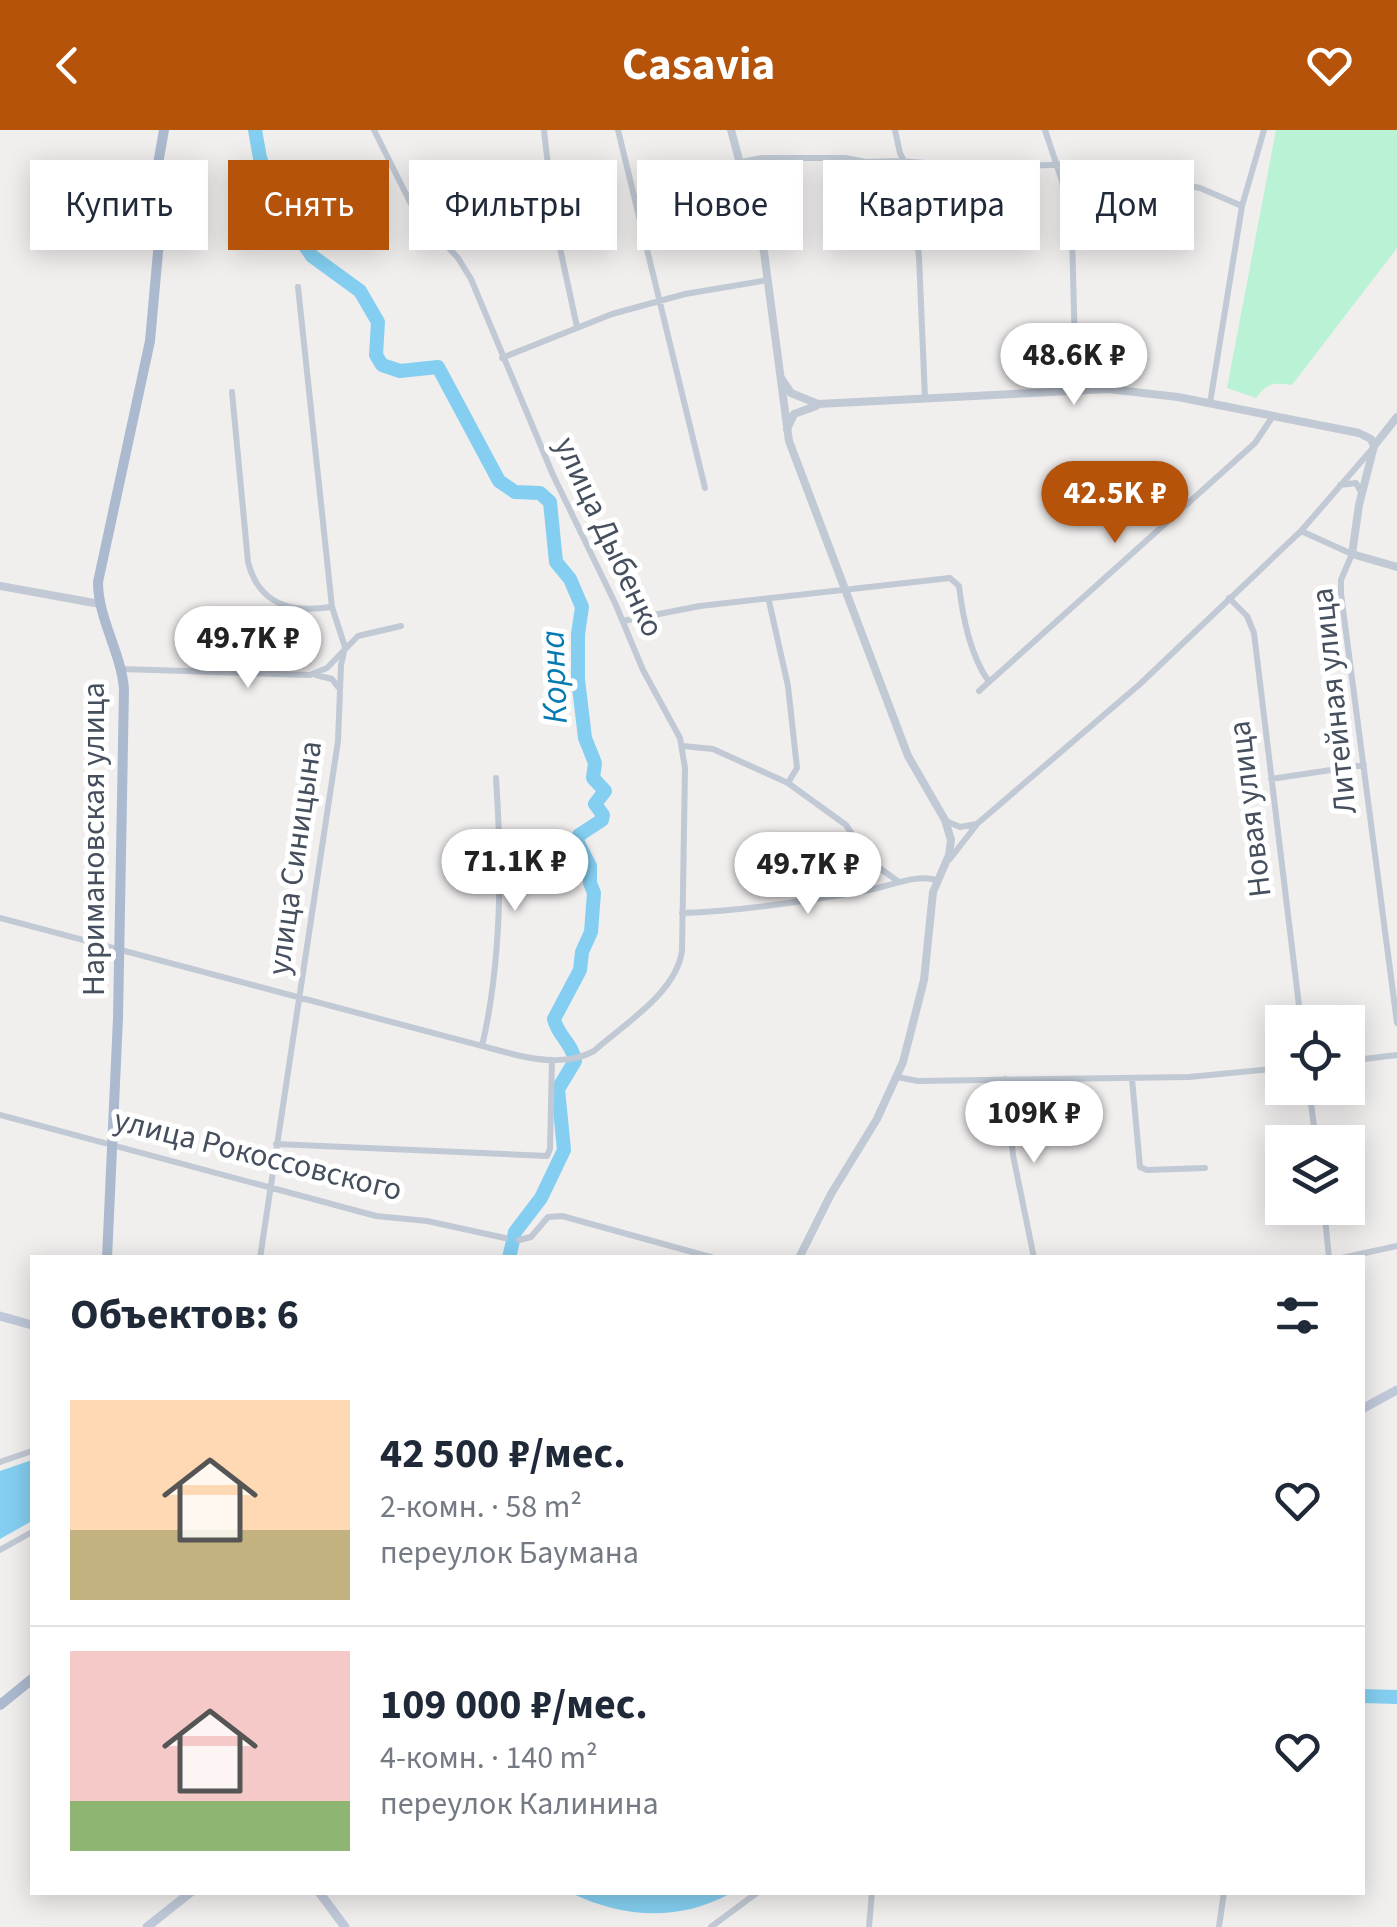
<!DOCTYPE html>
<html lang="ru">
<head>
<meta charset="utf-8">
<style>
  :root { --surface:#fff; --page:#f6f6f7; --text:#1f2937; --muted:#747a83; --line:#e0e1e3; --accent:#b45309 }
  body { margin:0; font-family:"Source Sans 3",sans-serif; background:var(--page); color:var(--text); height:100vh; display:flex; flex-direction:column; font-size:38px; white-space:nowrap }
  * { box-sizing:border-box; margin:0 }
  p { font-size:32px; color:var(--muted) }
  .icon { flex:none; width:55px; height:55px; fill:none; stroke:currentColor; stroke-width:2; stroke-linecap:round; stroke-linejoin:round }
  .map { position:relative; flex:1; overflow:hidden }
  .side { position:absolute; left:30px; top:1125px; width:1335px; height:640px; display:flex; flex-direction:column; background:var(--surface); border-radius:0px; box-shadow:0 5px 25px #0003 }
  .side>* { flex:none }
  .guide { position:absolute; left:30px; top:30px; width:1338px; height:90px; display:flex; gap:20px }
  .controls { position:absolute; left:1265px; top:875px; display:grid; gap:20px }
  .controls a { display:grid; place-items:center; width:100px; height:100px; border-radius:0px; background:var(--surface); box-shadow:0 5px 25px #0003; font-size:50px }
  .price { position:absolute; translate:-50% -85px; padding:0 22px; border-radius:35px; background:#fff; color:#222; font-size:32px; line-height:65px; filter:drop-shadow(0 2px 5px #0008) }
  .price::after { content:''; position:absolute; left:50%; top:60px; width:30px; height:22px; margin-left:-15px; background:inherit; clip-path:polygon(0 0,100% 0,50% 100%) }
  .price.selected { background:var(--accent); color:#fff }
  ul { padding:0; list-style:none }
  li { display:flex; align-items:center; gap:30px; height:250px; padding:0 40px }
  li+li { border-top:2px solid var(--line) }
  li span { display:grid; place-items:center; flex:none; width:280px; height:200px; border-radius:0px; color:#555 }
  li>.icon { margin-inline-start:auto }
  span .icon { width:120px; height:120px; fill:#fffc; stroke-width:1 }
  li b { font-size:42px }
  h2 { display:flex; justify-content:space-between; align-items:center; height:120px; padding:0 40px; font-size:42px }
  .chip { padding:0 35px; border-radius:0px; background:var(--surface); box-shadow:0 5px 25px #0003; font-size:35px; line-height:90px }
  .chip.selected { background:var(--accent); color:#fff }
  header { display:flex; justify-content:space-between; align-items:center; height:130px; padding:0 40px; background:var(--accent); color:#fff; font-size:45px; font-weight:700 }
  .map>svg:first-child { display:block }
  .green { fill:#baf2d5 }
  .water { fill:#84cff1 }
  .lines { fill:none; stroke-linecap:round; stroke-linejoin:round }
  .river { stroke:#84cff1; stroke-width:14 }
  .minor { stroke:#c1c9d4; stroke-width:6 }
  .tertiary { stroke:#c1c9d4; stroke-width:8 }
  .secondary { stroke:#c0c9d9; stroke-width:9 }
  .primary { stroke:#acbacf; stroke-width:10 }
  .labels { text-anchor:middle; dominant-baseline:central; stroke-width:10; stroke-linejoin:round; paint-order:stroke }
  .street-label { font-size:32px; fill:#454f5d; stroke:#fff }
  .water-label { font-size:35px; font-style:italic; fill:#047ab2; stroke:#fff }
</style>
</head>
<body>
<header><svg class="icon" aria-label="back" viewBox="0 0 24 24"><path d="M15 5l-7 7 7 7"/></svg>Casavia<svg class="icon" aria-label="heart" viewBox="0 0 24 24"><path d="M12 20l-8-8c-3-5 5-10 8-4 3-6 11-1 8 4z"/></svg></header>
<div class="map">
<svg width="1397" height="1797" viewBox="0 0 1397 1797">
  <rect width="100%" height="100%" fill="#f1eeee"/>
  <path class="green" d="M 1276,0 L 1397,0 L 1397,118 L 1292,255 C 1273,252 1267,253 1256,268 L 1227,258 Z"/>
  <path class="water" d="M 32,1330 L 32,1391 L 0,1409 L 0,1341 Z
    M 571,1763 L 731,1763 C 679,1792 623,1788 571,1763 Z"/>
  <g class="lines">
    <path class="river" d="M 255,0 L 260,28 L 278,77 L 312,126 L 360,161 L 378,192 L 376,225 L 382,235 L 400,241 L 438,237 L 499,351 L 515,362 L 540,363 L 550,372 L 556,432 L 570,449 L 582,477 L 578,504 L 578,549 L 585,608 L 595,633 L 593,648 L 605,661 L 595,674 L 603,685 L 602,690 L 579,705 L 577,711 L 590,736 L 590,753 L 594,763 L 591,802 L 582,822 L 580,840 L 554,889 C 557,905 573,914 575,931 L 558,959 L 564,1020 L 541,1068 L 515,1102 L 509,1128
      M 1362,1566 L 1397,1567"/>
    <path class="minor" d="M 544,0 L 554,90 L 577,197
      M 618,0 L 705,358
      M 895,0 L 900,23 L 910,43 L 919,127 L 925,268
      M 1045,0 L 1062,51 L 1072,105 L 1076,259
      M 741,32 L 762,28 L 845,28 L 866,32 L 900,31 L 974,37 L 1087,34 L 1200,58 L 1242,76
      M 502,228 L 612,184 L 685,164 L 768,150
      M 232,262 L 248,432 C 259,475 291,483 331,477
      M 1210,273 L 1242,76 L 1264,0
      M 1340,355 L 1356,353 L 1361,362
      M 1301,401 L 1352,424 L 1341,450 L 1341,464 L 1397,893
      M 1229,468 L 1247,486 L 1254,503 L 1301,892
      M 769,471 L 788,556 L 797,638 L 788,653
      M 623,491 L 700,476 L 950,448 L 959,456 C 963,488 970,525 989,552
      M 121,539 L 310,545 L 327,538 L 358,506 L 401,496
      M 316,545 L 332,549 L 338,557
      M 979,561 L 1255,313 L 1273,286
      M 683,616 L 713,619 L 788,653 L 846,695 L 871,732 L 899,752
      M 1271,649 L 1364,635
      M 946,691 L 960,697 L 977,694
      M 949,730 L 978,693 L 1140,554 L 1301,401 L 1373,318
      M 682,783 C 744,781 808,771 869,760 C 892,756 913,744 937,750
      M 0,788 L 516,925 C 542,931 570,934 594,921 C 624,894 676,863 682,821 L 685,638 L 680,608 L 643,540 L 615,473 L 553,345 L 471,149 L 458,128 L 414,80 L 374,0
      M 482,916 C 502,831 502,735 496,648
      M 1348,931 L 1397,925
      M 897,947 L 918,951 L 1189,947 L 1282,938
      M 1005,949 L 1013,1025 L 1034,1128
      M 1132,949 L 1140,1037 L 1147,1040 L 1205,1038
      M 1309,958 L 1316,1012
      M 0,985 L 376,1086 L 427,1091 L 505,1108
      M 276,1014 L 547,1026 L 550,1019 L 552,930
      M 1324,1078 L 1329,1128
      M 519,1110 L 531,1107 L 548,1087 L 562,1086 L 714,1128
      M 260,1128 L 338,611 L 341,535 L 345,517 L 332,477 L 298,157
      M 1342,1128 L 1397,1116
      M 0,1332 L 32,1321
      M 0,1420 L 32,1402
      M 711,1797 L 758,1762
      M 869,1797 L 872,1762
      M 1219,1797 L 1224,1762"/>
    <path class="tertiary" d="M 731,0 L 764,122 L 789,311 L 908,626 L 945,690 L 951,710 L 949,725 L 933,762 L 924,850 L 903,932 L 877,989 L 831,1064 L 799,1128
      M 781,248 L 791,263 L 818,274 L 1108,259 L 1178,267 L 1359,303 L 1371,309 L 1374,316
      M 1397,287 L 1374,316 L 1359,375 L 1352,424 L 1397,437
      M 787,299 L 794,284 L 816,276
      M 0,456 L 100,474"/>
    <path class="secondary" d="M 0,1186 L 32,1195
      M 1362,1279 L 1397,1260
      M 319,1762 L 345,1797
      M 147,1797 L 191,1762"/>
    <path class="primary" d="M 107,1128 L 118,888 L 124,559 C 121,522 98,489 98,452 L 150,211 L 159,111 L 158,34 L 164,0
      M 0,1575 L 32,1549"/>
  </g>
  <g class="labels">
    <g class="street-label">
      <text transform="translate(609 407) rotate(65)">улица Дыбенко</text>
      <text transform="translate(1334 571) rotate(-96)">Литейная улица</text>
      <text transform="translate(1250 679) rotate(-97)">Новая улица</text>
      <text transform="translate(94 709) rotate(-90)">Наримановская улица</text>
      <text transform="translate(295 728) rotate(-82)">улица Синицына</text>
      <text transform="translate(258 1025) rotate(14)">улица Рокоссовского</text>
    </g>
    <g class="water-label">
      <text transform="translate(554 547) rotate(-92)">Корна</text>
    </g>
  </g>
</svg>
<div class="controls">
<a><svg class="icon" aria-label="locate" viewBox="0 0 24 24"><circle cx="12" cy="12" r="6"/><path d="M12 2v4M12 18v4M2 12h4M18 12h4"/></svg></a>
<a><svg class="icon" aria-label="layers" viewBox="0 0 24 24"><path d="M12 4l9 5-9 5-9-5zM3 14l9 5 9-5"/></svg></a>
</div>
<b class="price" style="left:1074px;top:278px">48.6K ₽</b>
<b class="price selected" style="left:1115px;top:416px">42.5K ₽</b>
<b class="price" style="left:248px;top:561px">49.7K ₽</b>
<b class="price" style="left:515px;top:784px">71.1K ₽</b>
<b class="price" style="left:808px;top:787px">49.7K ₽</b>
<b class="price" style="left:1034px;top:1036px">109K ₽</b>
<div class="guide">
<a class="chip">Купить</a>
<a class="chip selected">Снять</a>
<a class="chip">Фильтры</a>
<a class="chip">Новое</a>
<a class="chip">Квартира</a>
<a class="chip">Дом</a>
</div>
<section class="side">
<h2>Объектов: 6<svg class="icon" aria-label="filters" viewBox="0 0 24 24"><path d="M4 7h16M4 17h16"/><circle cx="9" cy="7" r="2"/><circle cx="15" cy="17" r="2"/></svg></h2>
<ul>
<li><span style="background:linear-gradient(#ffd9b3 65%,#c2b280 0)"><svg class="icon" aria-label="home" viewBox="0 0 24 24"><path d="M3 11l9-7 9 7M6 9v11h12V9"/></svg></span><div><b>42 500 ₽/мес.</b><p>2-комн. · 58 m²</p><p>переулок Баумана</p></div><svg class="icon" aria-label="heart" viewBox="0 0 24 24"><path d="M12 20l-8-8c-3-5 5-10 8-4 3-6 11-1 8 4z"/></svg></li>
<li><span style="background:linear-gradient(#f6c9c9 75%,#8fb573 0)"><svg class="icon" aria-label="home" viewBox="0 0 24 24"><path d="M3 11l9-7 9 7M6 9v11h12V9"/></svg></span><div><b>109 000 ₽/мес.</b><p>4-комн. · 140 m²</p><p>переулок Калинина</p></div><svg class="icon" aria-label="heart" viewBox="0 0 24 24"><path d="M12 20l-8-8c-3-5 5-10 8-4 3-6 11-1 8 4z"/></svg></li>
</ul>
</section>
</div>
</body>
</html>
